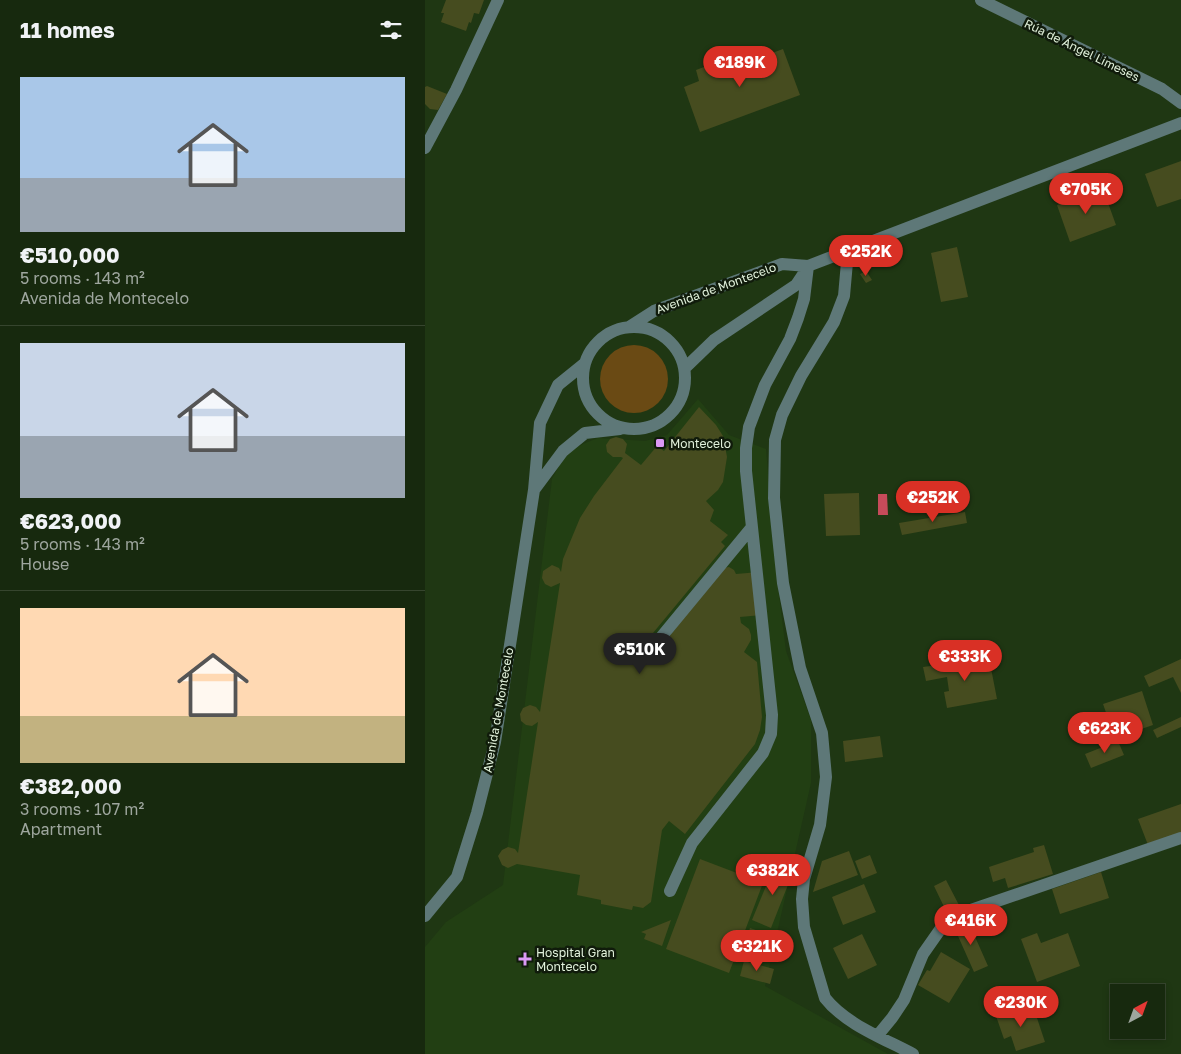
<!DOCTYPE html>
<html lang="en">
<head>
<meta charset="utf-8">
<style>
  :root { --surface:#17290e; --page:#24351c; --text:#f1f3f6; --muted:#9ea69e; --line:#36452e; --accent:#d93025 }
  body { margin:0; font-family:"Golos Text",sans-serif; background:var(--page); color:var(--text); height:100vh; display:flex; flex-direction:column; font-size:19px; white-space:nowrap }
  * { box-sizing:border-box; margin:0 }
  p { font-size:16px; color:var(--muted) }
  .icon { flex:none; width:28px; height:28px; fill:none; stroke:currentColor; stroke-width:2; stroke-linecap:round; stroke-linejoin:round }
  .map { position:relative; flex:1; overflow:hidden }
  .side { display:flex; flex-direction:column; background:var(--surface); width:425px }
  .side>* { flex:none }
  .needle { width:32px; rotate:41deg }
  .controls { position:absolute; left:685px; top:984px; display:grid; gap:10px }
  .controls a { display:grid; place-items:center; width:55px; height:55px; border-radius:0px; background:var(--surface); box-shadow:0 2px 8px #0003,0 0 0 1px var(--line); font-size:25px }
  .price { position:absolute; translate:-50% -42px; padding:0 11px; border-radius:18px; background:var(--accent); color:#fff; font-size:16px; line-height:32px; filter:drop-shadow(0 1px 2px #0008) }
  .price::after { content:''; position:absolute; left:50%; top:30px; width:15px; height:11px; margin-left:-8px; background:inherit; clip-path:polygon(0 0,100% 0,50% 100%) }
  .price.selected { background:#222; color:#fff }
  ul { padding:0; list-style:none }
  li { display:grid; align-content:center; gap:10px; height:265px; padding:0 20px }
  li+li { border-top:1px solid var(--line) }
  li span { display:grid; place-items:center; height:155px; border-radius:0px; color:#555 }
  li>.icon { margin-inline-start:auto }
  span .icon { width:90px; height:90px; fill:#fffc; stroke-width:1 }
  li b { font-size:21px }
  h2 { display:flex; justify-content:space-between; align-items:center; height:60px; padding:0 20px; font-size:21px }
  main { display:flex; flex:1; min-height:0 }
  .map>svg:first-child { display:block }
  .built { fill:#223f13 }
  .green { fill:#6a4a14 }
  .water { fill:#c64b5a }
  .building { fill:#464c1f }
  .lines { fill:none; stroke-linecap:round; stroke-linejoin:round }
  .minor { stroke:#5e7878; stroke-width:12 }
  .poi-dot { fill:#db99f5; stroke:#101b0b; stroke-width:2 }
  .labels { text-anchor:middle; dominant-baseline:central; stroke-width:5; stroke-linejoin:round; paint-order:stroke }
  .street-label { font-size:12px; fill:#e2f2dc; stroke:#101b0b }
  .poi-label { font-size:12px; fill:#e2f2dc; stroke:#101b0b; text-anchor:start }
</style>
</head>
<body>
<main>
<section class="side">
<h2>11 homes<svg class="icon" aria-label="filters" viewBox="0 0 24 24"><path d="M4 7h16M4 17h16"/><circle cx="9" cy="7" r="2"/><circle cx="15" cy="17" r="2"/></svg></h2>
<ul>
<li><span style="background:linear-gradient(#a9c7e8 65%,#9aa5b1 0)"><svg class="icon" aria-label="home" viewBox="0 0 24 24"><path d="M3 11l9-7 9 7M6 9v11h12V9"/></svg></span><div><b>€510,000</b><p>5 rooms · 143 m²</p><p>Avenida de Montecelo</p></div></li>
<li><span style="background:linear-gradient(#c9d6e8 60%,#9aa5b1 0)"><svg class="icon" aria-label="home" viewBox="0 0 24 24"><path d="M3 11l9-7 9 7M6 9v11h12V9"/></svg></span><div><b>€623,000</b><p>5 rooms · 143 m²</p><p>House</p></div></li>
<li><span style="background:linear-gradient(#ffd9b3 70%,#c2b280 0)"><svg class="icon" aria-label="home" viewBox="0 0 24 24"><path d="M3 11l9-7 9 7M6 9v11h12V9"/></svg></span><div><b>€382,000</b><p>3 rooms · 107 m²</p><p>Apartment</p></div></li>
</ul>
</section>
<div class="map">
<svg width="756" height="1054" viewBox="0 0 756 1054">
  <rect width="100%" height="100%" fill="#1f3713"/>
  <path class="built" d="M 273,399 L 304,435 L 341,449 L 351,571 L 361,651 L 386,720 L 386,783 L 340,986 L 463,1054 L 0,1054 L 0,947 L 21,922 L 78,885 L 127,479 L 134,466 L 144,452 L 158,444 L 173,438 L 220,441 L 242,435 Z"/>
  <path class="green" d="M175 379a34 34 0 1 1 68 0a34 34 0 1 1-68 0Z"/>
  <path class="water" d="M 453,494 L 462,494 L 463,515 L 453,515 Z"/>
  <path class="building" d="M 21,0 L 59,0 L 54,14 L 49,13 L 46,23 L 44,22 L 41,31 L 16,22 L 19,13 L 16,13 Z
    M 358,49 L 375,95 L 275,132 L 259,87 L 274,81 L 271,70 L 314,54 L 317,64 Z
    M 2,86 L 22,94 L 13,110 L 5,109 L 0,104 L 0,87 Z
    M 756,161 L 756,199 L 732,207 L 720,174 Z
    M 678,189 L 691,225 L 645,242 L 632,205 Z
    M 532,247 L 543,297 L 516,302 L 506,253 Z
    M 441,271 L 447,280 L 441,283 L 435,274 Z
    M 274,407 L 291,425 L 298,436 L 300,446 L 302,457 L 298,482 L 293,490 L 281,501 L 289,510 L 285,521 L 303,535 L 296,542 L 300,546 L 228,633 L 240,642 L 298,568 L 304,567 L 309,570 L 311,574 L 334,572 L 337,615 L 315,617 L 316,623 L 324,629 L 326,635 L 326,640 L 319,652 L 332,662 L 337,717 L 335,730 L 330,744 L 260,834 L 244,821 L 237,830 L 226,902 L 218,908 L 208,906 L 207,910 L 176,904 L 176,900 L 152,895 L 155,875 L 92,864 L 83,868 L 77,865 L 73,856 L 77,850 L 83,847 L 90,849 L 93,853 L 113,722 L 107,726 L 101,725 L 96,721 L 95,714 L 98,708 L 105,705 L 111,707 L 115,712 L 135,583 L 126,587 L 120,584 L 117,578 L 118,571 L 127,565 L 134,568 L 136,572 L 138,559 L 155,518 L 169,496 L 198,458 L 196,457 L 188,457 L 182,452 L 181,445 L 185,439 L 191,437 L 198,439 L 202,444 L 200,453 L 216,465 L 232,446 L 239,451 Z
    M 434,493 L 435,535 L 401,536 L 399,494 Z
    M 540,512 L 542,523 L 477,535 L 474,523 Z
    M 564,658 L 572,699 L 522,708 L 519,692 L 524,691 L 522,677 L 501,681 L 498,667 Z
    M 756,659 L 756,693 L 748,677 L 724,687 L 719,676 Z
    M 717,691 L 728,725 L 690,738 L 678,704 Z
    M 756,717 L 756,727 L 732,738 L 728,730 Z
    M 455,736 L 458,757 L 420,762 L 418,741 Z
    M 693,741 L 699,755 L 666,768 L 660,754 Z
    M 756,804 L 756,833 L 723,845 L 713,819 Z
    M 619,845 L 628,874 L 583,888 L 580,878 L 568,882 L 564,867 L 609,852 L 608,848 Z
    M 424,851 L 433,875 L 388,892 L 397,861 Z
    M 445,855 L 452,873 L 437,879 L 430,861 Z
    M 275,859 L 338,883 L 304,973 L 241,949 Z
    M 350,864 L 368,872 L 346,928 L 327,920 Z
    M 676,872 L 684,898 L 635,914 L 627,889 Z
    M 521,880 L 535,907 L 522,913 L 509,886 Z
    M 439,884 L 451,912 L 418,925 L 407,897 Z
    M 246,920 L 237,946 L 219,939 L 221,934 L 216,932 Z
    M 543,921 L 563,966 L 549,972 L 529,927 Z
    M 325,928 L 351,937 L 343,959 L 318,950 Z
    M 612,933 L 616,943 L 643,933 L 655,966 L 612,982 L 596,939 Z
    M 437,934 L 452,965 L 423,979 L 408,948 Z
    M 516,952 L 545,969 L 524,1003 L 493,985 L 502,970 L 505,971 Z
    M 319,961 L 349,969 L 345,984 L 315,976 Z
    M 608,1006 L 620,1042 L 591,1051 L 586,1036 L 579,1039 L 571,1016 L 597,1008 L 598,1009 Z"/>
  <g class="lines">
    <path class="minor" d="M 556,0 L 737,89 L 756,103
      M 0,148 L 31,90 L 73,0
      M 423,251 L 419,296 L 409,322 L 376,376 L 357,415 L 350,440 L 349,498 L 358,583 L 375,668 L 397,733 L 401,777 L 395,825 L 379,879 L 377,899 L 379,927 L 400,998 C 420,1024 460,1039 488,1054
      M158 378a51 51 0 1 1 102 0a51 51 0 1 1-102 0Z
      M 204,327 L 229,311 L 357,264 L 383,266 L 756,123
      M 260,368 L 289,340 L 371,285 L 381,270
      M 109,490 L 138,451 L 160,433 L 195,429
      M 223,653 L 327,527
      M 245,891 L 267,843 L 338,753 L 346,734 L 347,715 L 321,471 L 321,448 L 324,427 L 340,385 L 365,339 L 373,318 L 379,299 L 383,266
      M 0,916 L 32,877 L 52,813 L 70,742 L 109,490 L 115,423 L 133,385 L 159,364
      M 453,1035 L 467,1018 L 479,1000 L 498,954 L 519,924 L 543,911 L 756,838"/>
  </g>
  <g class="poi-dot">
    <rect x="230" y="438" width="10" height="10" rx="2.5"/>
    <path d="M97.5 951.5h5v5h5v5h-5v5h-5v-5h-5v-5h5z"/>
  </g>
  <g class="labels">
    <g class="street-label">
      <text transform="translate(657 50) rotate(26)">Rúa de Ángel Limeses</text>
      <text transform="translate(291 288) rotate(-20)">Avenida de Montecelo</text>
      <text transform="translate(73 710) rotate(-80)">Avenida de Montecelo</text>
    </g>
    <g class="poi-label">
      <text x="245" y="443">Montecelo</text>
      <text x="111" y="952">Hospital Gran<tspan x="111" dy="14">Montecelo</tspan></text>
    </g>
  </g>
</svg>
<div class="controls">
<a><svg class="needle" viewBox="-14 -14 28 28"><path d="M0-13l5 13h-10z" fill="#e53935"/><path d="M0 13l5-13h-10z" fill="#9ea69e"/></svg></a>
</div>
<b class="price" style="left:315px;top:88px">€189K</b>
<b class="price" style="left:661px;top:215px">€705K</b>
<b class="price" style="left:441px;top:277px">€252K</b>
<b class="price" style="left:508px;top:523px">€252K</b>
<b class="price selected" style="left:215px;top:675px">€510K</b>
<b class="price" style="left:540px;top:682px">€333K</b>
<b class="price" style="left:680px;top:754px">€623K</b>
<b class="price" style="left:348px;top:896px">€382K</b>
<b class="price" style="left:546px;top:946px">€416K</b>
<b class="price" style="left:332px;top:972px">€321K</b>
<b class="price" style="left:596px;top:1028px">€230K</b>
</div>
</main>
</body>
</html>
